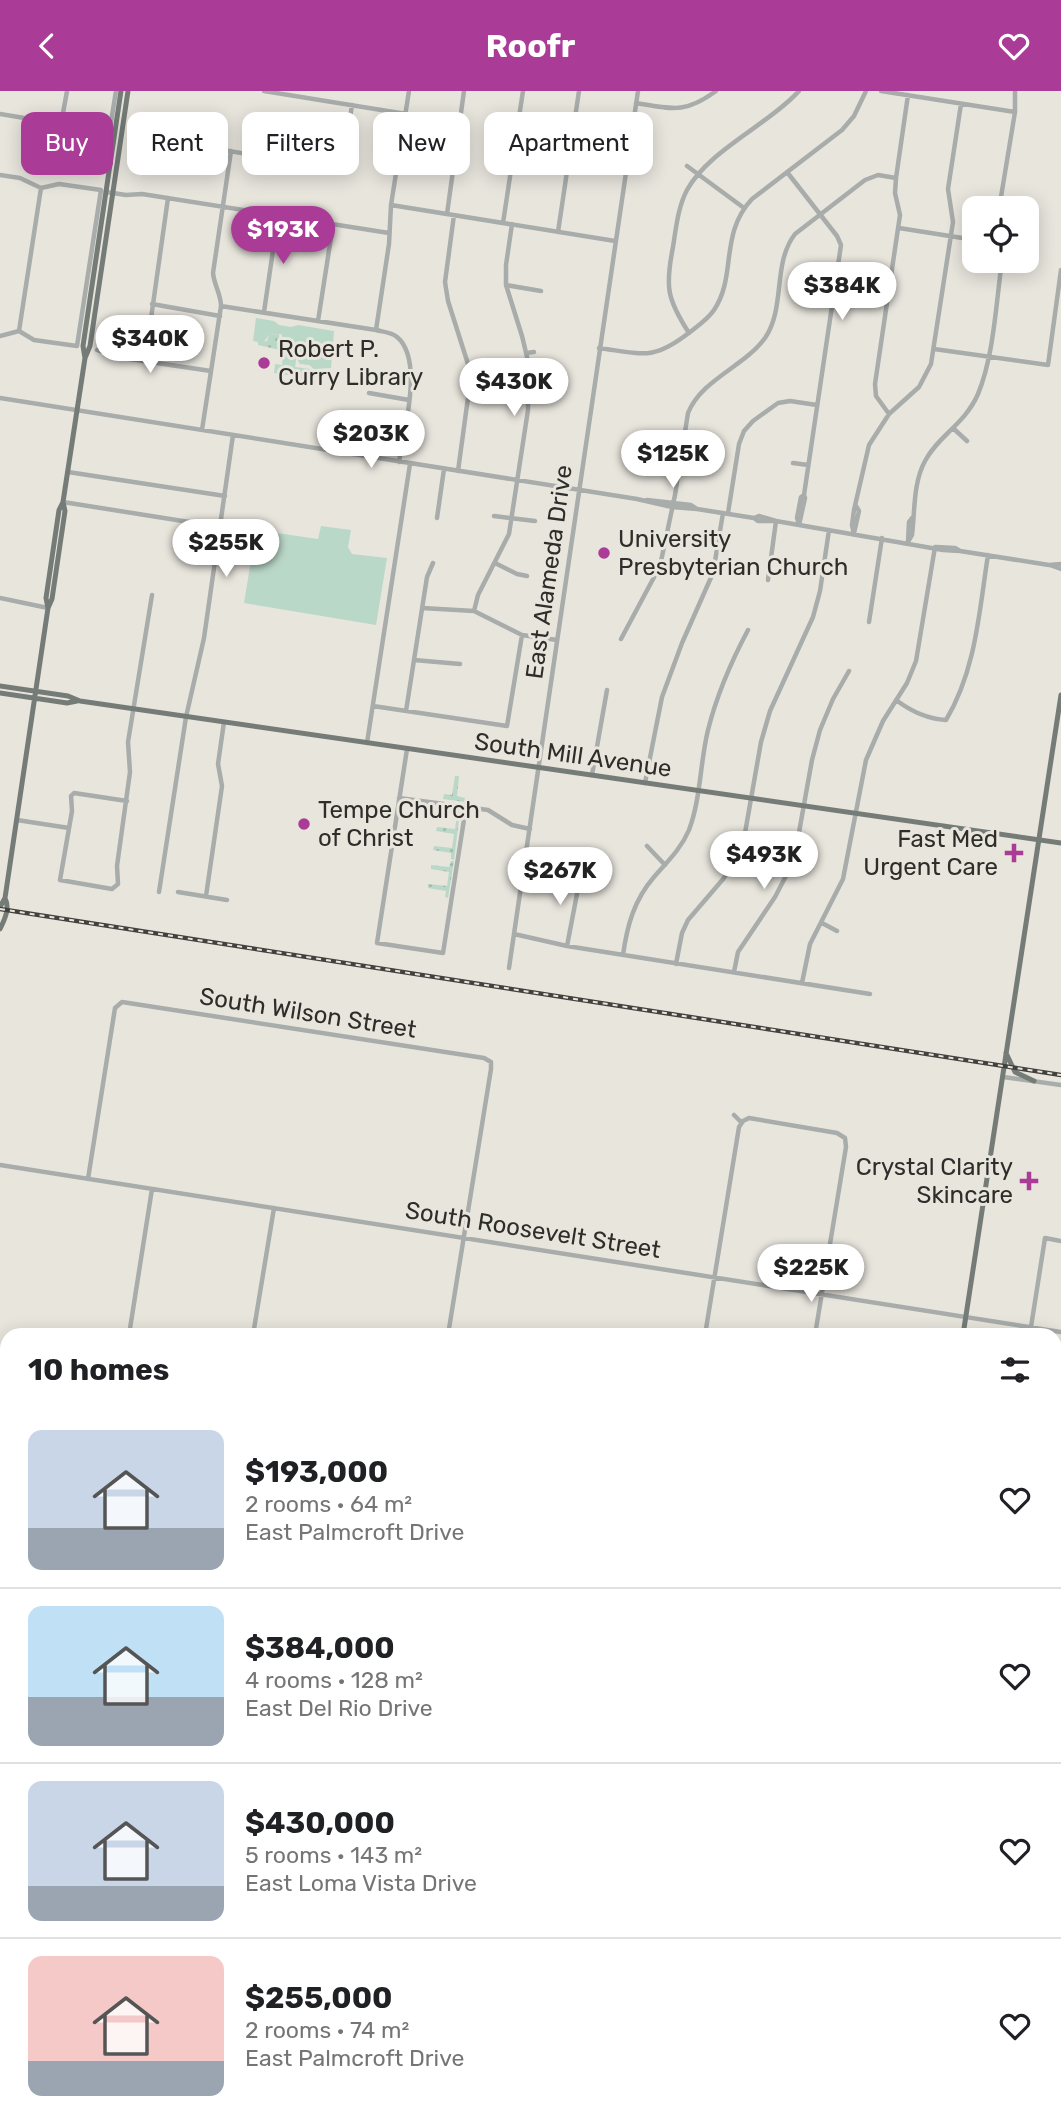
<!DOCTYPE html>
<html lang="en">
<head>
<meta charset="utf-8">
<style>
  :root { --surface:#fff; --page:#f2f2f2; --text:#202124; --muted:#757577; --line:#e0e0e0; --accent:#aa3b97 }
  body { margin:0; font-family:Rubik,sans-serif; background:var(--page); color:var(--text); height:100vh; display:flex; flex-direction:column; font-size:26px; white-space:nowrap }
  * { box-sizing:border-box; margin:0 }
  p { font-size:23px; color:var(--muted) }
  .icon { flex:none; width:38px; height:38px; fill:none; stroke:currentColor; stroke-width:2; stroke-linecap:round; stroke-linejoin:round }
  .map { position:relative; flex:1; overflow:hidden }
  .details { position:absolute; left:0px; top:1237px; width:1062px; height:800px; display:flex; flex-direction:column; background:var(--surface); border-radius:21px 21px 0 0; box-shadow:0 4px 18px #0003 }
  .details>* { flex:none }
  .hud { position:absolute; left:21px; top:21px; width:700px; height:63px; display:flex; gap:14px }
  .fabs { position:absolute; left:962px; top:105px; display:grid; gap:14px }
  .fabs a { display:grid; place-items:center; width:77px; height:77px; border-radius:14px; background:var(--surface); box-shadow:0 4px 18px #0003; font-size:35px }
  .price { position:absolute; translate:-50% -60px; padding:0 16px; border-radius:24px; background:#fff; color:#222; font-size:23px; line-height:46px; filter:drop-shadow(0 2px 4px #0008) }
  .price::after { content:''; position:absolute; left:50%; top:42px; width:21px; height:16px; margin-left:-10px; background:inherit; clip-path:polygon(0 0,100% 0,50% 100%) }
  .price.on { background:var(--accent); color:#fff }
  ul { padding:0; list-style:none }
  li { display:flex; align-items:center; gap:21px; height:175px; padding:0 28px }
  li+li { border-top:2px solid var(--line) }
  li span { display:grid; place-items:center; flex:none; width:196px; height:140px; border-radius:14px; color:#555 }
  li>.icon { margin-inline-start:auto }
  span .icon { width:84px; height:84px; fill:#fffc; stroke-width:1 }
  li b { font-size:30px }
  h2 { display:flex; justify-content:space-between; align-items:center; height:84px; padding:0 28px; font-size:30px }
  .chip { padding:0 24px; border-radius:14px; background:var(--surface); box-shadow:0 4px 18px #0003; font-size:24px; line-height:63px }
  .chip.on { background:var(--accent); color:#fff }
  header { display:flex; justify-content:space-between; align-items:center; height:91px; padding:0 28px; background:var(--accent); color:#fff; font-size:32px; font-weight:700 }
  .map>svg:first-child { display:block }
  .grass { fill:url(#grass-dots) }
  .park { fill:#bad8c8 }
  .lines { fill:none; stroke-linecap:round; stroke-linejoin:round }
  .minor { stroke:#a8acaa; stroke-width:4.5 }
  .major { stroke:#757c78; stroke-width:5 }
  .rail-casing { stroke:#42413e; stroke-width:4.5 }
  .rail { stroke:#e8e5dd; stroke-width:2; stroke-dasharray:5; stroke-linecap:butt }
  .poi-dot { fill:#aa3b97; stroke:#e8e5dd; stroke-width:2.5 }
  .labels { text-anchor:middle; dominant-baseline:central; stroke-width:6; stroke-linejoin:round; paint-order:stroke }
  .poi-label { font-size:24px; fill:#2e2d2a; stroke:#e8e5dd; text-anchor:start }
  .street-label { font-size:24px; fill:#2e2d2a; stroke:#e8e5dd }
</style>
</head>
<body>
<header><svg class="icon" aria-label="back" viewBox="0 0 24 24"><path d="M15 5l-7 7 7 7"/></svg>Roofr<svg class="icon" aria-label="heart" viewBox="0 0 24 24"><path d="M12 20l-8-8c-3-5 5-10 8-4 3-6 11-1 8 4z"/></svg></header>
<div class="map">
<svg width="1061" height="2036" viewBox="0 0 1061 2036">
  <defs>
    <pattern id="grass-dots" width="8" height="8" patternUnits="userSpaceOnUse" patternTransform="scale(1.75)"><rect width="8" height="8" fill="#bad8c8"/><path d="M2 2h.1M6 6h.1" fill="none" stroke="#a0baac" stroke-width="1.8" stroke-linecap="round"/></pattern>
  </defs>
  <rect width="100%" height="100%" fill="#e8e5dd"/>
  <path class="grass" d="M 279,243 L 280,259 L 258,254 L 258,251 L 267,250 L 269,244 Z
    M 455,685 L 459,685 L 457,705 L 465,707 L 465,711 L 443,708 L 444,703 L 452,704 Z
    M 440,716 L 460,721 L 454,769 L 451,768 L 451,762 L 433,759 L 434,755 L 452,757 L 454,743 L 436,740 L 437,736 L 455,738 L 457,724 L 439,721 Z
    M 451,770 L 454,770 L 448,807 L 445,806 L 446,800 L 428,797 L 428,793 L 447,795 L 449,781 L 431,778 L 431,774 L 449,776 Z
    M 84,2030 L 127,2030 L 122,2036 L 98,2036 L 94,2034 L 93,2036 L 88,2036 Z"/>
  <path class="park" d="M 256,227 L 274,230 L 279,234 L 291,236 L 298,234 L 334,240 L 331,277 L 314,278 L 309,274 L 300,273 L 298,270 L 300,254 L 286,252 L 281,243 L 269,244 L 263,252 L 253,250 Z
    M 284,255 L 298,257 L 295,276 L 310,278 L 307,296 L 292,294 L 293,285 L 274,282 L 275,273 L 282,274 Z
    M 321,435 L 351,439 L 348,456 L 352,463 L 387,467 L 376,534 L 244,512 L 256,439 L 318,448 Z
    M 764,2030 L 822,2030 L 821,2036 L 762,2036 Z"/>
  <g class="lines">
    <path class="minor" d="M 264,0 L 406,23
      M 881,0 L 1015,21
      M 636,12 C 672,18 685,23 716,0
      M 0,23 L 115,42
      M 61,33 L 67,0
      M 176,51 L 342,79 L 352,14
      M 105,68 L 116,0
      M 687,75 L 744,117
      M 787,81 L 837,145 L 841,154 L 804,404 L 805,407 L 799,434
      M 0,84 L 20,87 L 41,97 L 59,93 L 101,99 L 77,255 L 34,249 L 19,240 L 0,245
      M 106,101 L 126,104 L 142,103 L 389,142
      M 391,114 L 615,150
      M 1002,117 L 1001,106 L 1015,21 L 1015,0
      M 447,123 L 464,0
      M 454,124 L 445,191 L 448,210 L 468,273 L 470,292 L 458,380
      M 503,132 L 523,0
      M 899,137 L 975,149
      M 558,141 L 579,0
      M 506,194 L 541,200
      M 152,213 L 220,225
      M 221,215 L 376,239 C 383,241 391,241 397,246 C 424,268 404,340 399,371
      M 264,221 L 278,125
      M 318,230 L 333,134
      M 376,239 L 389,153 L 391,114 L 409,0
      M 19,240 L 41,97
      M 689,242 C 667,208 665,196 673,156 C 676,137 678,116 687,99 C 709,59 768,34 799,0
      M 599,257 C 643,263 653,270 690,241 C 699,234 708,228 714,219 C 737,185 719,143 752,108 L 842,39 L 854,25 L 866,0
      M 934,258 L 1048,274 L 1061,179
      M 97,259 L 116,266 L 211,280
      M 526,262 L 534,261
      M 145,270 L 168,107
      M 369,302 L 409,309
      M 0,307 L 637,408 L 672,416 L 697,418
      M 889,323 L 876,305 L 875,293 L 900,124 L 895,102 L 896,87 L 908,4
      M 954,338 L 967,350
      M 202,339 L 221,215 C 221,203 214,194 213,182 L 231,60
      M 793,372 L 808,374
      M 68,381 L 225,405
      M 647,409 L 691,414 L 697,418 L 754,427 L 758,430 L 775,430
      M 63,411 L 189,431
      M 728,422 L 739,353 L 744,340 L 753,330 L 778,312 L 790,310 L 817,314
      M 494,425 L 535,430
      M 437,427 L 444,378
      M 754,427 L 759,425 L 776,430 L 943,459 L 960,460
      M 799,433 L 797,427 L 801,406 L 804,404
      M 854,442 L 859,420 L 856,415
      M 854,443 L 852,434 L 854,419 L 869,354 L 889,323 L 919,296 L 931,273 L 953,131 L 948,98 L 961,13
      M 908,451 L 912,444 C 915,420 913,392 925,370 C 938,345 965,333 978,303 C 994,264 996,212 1002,170
      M 908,451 L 909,431 L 912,427
      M 936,456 L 955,457 L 960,460 L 1049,474 L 1061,473
      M 495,472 L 517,483 L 527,485
      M 1050,474 L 1061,478
      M 768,489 L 776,430
      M 0,507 L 48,517
      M 422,517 L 474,520 L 522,544 L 557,549
      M 474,520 L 478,504 L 509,443 L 528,319 L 528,270 L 522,245 L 506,194 L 506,174 L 512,133
      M 869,531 L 882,447
      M 621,548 L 660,475 L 675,404 L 688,322 C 702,288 744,276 765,247 C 786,216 772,173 795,143 L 865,89 L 878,84 L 896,87
      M 414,569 L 460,573
      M 896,609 C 912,621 927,628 946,629 C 976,579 979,521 988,464
      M 373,615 L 507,635 L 522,544
      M 406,620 L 427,486 L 433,472
      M 367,652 L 410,373
      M 407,658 L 377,852 L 443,862 L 466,716
      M 592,684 L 607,599
      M 645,692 L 662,606 L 682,552 L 713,482 L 723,422
      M 399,707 L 488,719 L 512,734 L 530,738
      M 127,710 L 74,702 L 71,705 L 72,720 L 60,789 L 112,798 L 118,793 L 117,775 L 130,681 L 128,651 L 152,504
      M 17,729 L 69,737
      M 647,755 L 665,774
      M 159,801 L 186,626 L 204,547 L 233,344
      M 178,801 L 227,809
      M 206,805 L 222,695 L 218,673 L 224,631
      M 822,832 L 837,840
      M 514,843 L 567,855 L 870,903
      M 567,855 L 581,782
      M 623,864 C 627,835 634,809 654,786 C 667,771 681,758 689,739 C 701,707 700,671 708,639 C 717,603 731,571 748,539
      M 676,873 L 682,842 L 688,829 L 724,787 L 737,764 L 745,742 L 761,651 L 770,620 L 813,526 L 820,500 L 829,439
      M 509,877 L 638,0
      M 734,881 L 738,861 L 775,806 L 788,781 L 796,758 L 812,669 L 820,639 L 833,608 L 849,580
      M 802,892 L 810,853 L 843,788 L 866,669 L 883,630 L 907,592 L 916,570 L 935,456
      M 1003,986 L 1061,994
      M 734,1024 L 741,1031
      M 0,1074 L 1061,1241
      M 88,1088 L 115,917 L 122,911 L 484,967 L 491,971 L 491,978 L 448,1244
      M 1031,1236 L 1045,1147 L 1061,1150
      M 129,1244 L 152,1098
      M 253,1244 L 274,1117
      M 705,1244 L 739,1036 L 743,1030 L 749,1027 L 837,1042 L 845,1047 L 846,1056 L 815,1244
      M 0,1329 L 7,1330
      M 1055,1403 L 1061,1404
      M 1055,1480 L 1061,1455
      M 1055,1495 L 1061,1497
      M 0,1509 L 7,1510
      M 0,1517 L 7,1518
      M 1055,1676 L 1061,1677
      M 1055,1735 L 1061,1698
      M 1055,1870 L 1061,1870
      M 0,1904 L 7,1907
      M 1055,1919 L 1061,1920
      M 0,2031 L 37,2036
      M 35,2034 L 66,2034
      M 65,2034 L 72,2032 L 77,2036
      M 322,2036 L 323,2030
      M 563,2036 L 564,2030
      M 683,2036 L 683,2030
      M 734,2036 L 735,2030
      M 1017,2036 L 1018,2030"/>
    <path class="major" d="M 85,267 L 83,255 L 121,0
      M 48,517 L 52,508 L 65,420 L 63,411
      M 0,595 L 68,605 L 80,610 L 1061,752
      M 0,602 L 67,612 L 77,610
      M 0,816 L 5,807 L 48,517 L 46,507 L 59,419 L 63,411 L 85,267 L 90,255 L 128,0
      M 0,838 C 5,828 10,817 5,807
      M 1006,962 L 1015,981 L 1034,990
      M 963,1244 L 1061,604
      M 0,1840 L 7,1841
      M 1055,2009 L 1061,2010
      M 837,2036 L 838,2030"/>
    <defs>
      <path id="rail" d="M 0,818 L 1061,984"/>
    </defs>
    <use href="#rail" class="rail-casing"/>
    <use href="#rail" class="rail"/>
  </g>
  <g class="poi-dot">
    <circle cx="264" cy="272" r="7"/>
    <circle cx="604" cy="462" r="7"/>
    <circle cx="304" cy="733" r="7"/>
    <path d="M1010.5 751.5h7v7h7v7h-7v7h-7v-7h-7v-7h7z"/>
    <path d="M1025.5 1079.5h7v7h7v7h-7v7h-7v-7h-7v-7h7z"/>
  </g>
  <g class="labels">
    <g class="poi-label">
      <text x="278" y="258">Robert P.<tspan x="278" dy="28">Curry Library</tspan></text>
      <text x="618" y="448">University<tspan x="618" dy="28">Presbyterian Church</tspan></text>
      <text x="318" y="719">Tempe Church<tspan x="318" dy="28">of Christ</tspan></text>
      <text x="998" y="748" text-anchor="end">Fast Med<tspan x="998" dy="28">Urgent Care</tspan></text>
      <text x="1013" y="1076" text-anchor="end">Crystal Clarity<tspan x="1013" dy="28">Skincare</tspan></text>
    </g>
    <g class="street-label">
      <text transform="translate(549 481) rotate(-82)">East Alameda Drive</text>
      <text transform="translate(573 664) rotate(8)">South Mill Avenue</text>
      <text transform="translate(308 922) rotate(9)">South Wilson Street</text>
      <text transform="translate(533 1139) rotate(9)">South Roosevelt Street</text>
    </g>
  </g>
</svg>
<div class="fabs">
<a><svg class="icon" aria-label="locate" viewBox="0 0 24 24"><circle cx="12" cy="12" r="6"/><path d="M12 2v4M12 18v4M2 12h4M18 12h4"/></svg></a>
</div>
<b class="price on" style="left:283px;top:175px">$193K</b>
<b class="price" style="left:842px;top:231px">$384K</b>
<b class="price" style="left:150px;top:284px">$340K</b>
<b class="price" style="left:514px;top:327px">$430K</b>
<b class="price" style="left:371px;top:379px">$203K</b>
<b class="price" style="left:673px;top:399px">$125K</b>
<b class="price" style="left:226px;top:488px">$255K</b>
<b class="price" style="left:764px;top:800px">$493K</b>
<b class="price" style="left:560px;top:816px">$267K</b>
<b class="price" style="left:811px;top:1213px">$225K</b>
<div class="hud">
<a class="chip on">Buy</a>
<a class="chip">Rent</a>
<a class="chip">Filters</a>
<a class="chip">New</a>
<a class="chip">Apartment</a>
</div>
<section class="details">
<h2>10 homes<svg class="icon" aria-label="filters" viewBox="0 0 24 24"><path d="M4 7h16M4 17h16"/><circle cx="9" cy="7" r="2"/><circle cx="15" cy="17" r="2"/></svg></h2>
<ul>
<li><span style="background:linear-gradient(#c9d6e8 70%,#9aa5b1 0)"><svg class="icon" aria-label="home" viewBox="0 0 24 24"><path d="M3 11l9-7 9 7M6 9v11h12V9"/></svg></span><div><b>$193,000</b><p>2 rooms · 64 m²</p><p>East Palmcroft Drive</p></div><svg class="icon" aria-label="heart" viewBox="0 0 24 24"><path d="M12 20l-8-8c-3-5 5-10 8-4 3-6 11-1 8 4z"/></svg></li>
<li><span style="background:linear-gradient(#bfe0f5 65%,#9aa5b1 0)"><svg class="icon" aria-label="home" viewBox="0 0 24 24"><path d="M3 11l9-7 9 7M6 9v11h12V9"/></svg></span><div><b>$384,000</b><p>4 rooms · 128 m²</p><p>East Del Rio Drive</p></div><svg class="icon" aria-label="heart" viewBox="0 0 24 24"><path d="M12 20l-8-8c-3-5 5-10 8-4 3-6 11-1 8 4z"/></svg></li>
<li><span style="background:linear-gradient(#c9d6e8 75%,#9aa5b1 0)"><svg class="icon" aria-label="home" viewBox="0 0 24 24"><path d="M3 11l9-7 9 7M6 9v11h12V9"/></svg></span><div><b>$430,000</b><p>5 rooms · 143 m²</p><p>East Loma Vista Drive</p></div><svg class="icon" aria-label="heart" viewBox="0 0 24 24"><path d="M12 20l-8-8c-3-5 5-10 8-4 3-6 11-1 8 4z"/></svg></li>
<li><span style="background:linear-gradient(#f6c9c9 75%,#9aa5b1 0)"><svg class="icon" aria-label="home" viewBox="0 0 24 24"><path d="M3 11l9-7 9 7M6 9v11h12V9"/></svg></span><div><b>$255,000</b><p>2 rooms · 74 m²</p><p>East Palmcroft Drive</p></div><svg class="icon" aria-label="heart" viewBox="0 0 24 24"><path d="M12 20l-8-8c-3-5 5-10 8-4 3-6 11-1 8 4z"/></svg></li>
</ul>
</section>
</div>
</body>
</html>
